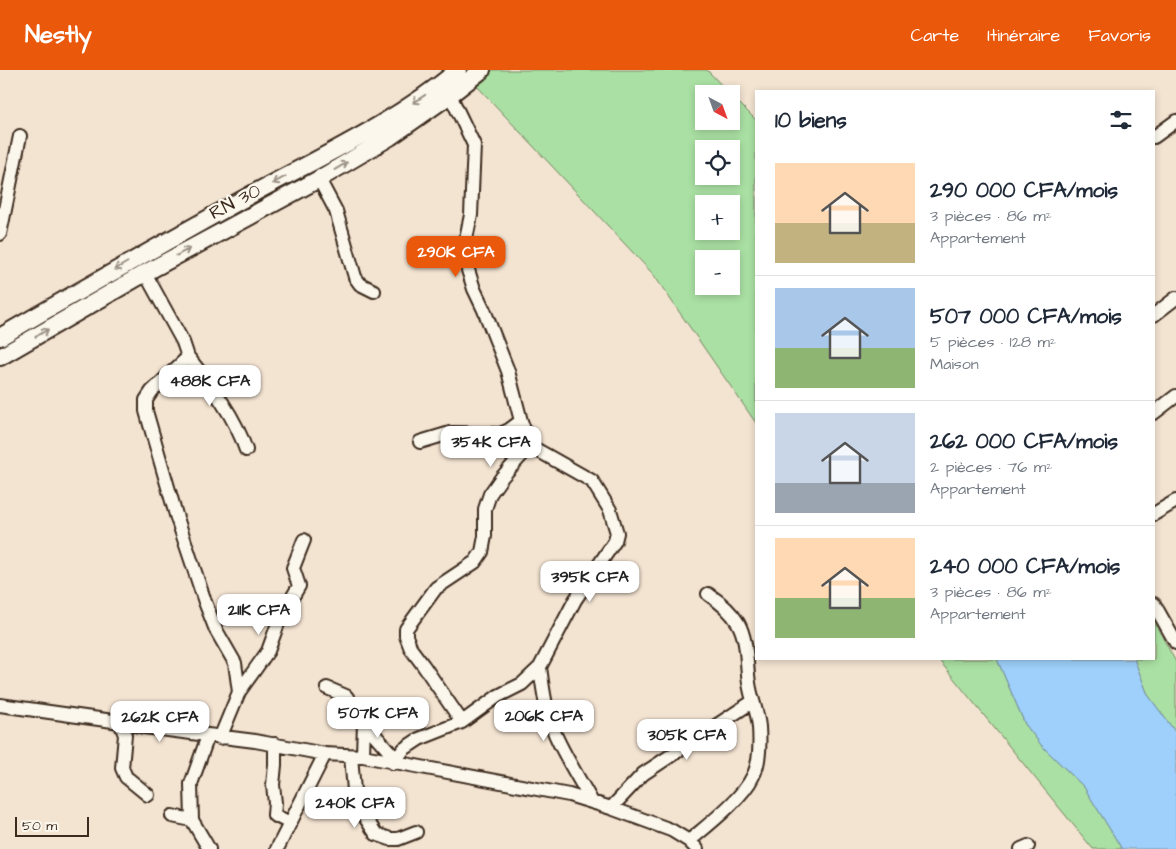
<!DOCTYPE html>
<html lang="fr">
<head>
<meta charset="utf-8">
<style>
  :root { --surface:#fff; --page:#f2f2f3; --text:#1f2937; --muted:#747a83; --line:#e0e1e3; --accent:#ea580c }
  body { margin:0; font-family:"Architects Daughter",sans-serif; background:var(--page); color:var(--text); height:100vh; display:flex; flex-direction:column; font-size:19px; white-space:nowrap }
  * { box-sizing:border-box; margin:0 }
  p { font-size:16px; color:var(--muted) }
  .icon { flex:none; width:28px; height:28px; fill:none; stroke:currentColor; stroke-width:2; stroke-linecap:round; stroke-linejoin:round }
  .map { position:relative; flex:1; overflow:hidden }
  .drawer { position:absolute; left:755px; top:20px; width:400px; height:570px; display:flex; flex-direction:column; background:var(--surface); border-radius:0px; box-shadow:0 2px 8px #0003 }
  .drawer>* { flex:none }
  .needle { width:32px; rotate:139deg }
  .fabs { position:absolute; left:695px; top:15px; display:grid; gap:10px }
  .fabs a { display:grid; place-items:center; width:45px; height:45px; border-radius:0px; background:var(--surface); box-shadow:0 2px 8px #0003; font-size:25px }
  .scale { position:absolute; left:15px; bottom:12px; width:74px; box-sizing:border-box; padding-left:5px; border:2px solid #3b2a1e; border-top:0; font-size:14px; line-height:18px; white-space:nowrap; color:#3b2a1e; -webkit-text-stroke:4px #fbf7ec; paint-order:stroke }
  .price { position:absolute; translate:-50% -42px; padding:0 11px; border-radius:10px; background:#fff; color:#222; font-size:16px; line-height:32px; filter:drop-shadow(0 1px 2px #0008) }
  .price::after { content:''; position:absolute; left:50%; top:30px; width:15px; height:11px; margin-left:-8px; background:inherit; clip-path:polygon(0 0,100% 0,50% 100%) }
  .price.on { background:var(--accent); color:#fff }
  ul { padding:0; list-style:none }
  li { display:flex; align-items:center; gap:15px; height:125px; padding:0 20px }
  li+li { border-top:1px solid var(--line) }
  li span { display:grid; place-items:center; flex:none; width:140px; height:100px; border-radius:0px; color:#555 }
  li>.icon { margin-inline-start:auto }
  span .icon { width:60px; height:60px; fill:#fffc; stroke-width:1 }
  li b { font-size:21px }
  h2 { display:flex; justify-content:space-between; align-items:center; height:60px; padding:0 20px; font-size:21px }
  header { display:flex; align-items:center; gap:30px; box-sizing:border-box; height:70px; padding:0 25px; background:var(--accent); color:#fff }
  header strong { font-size:24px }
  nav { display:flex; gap:28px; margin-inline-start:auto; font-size:18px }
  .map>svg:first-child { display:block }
  .green { fill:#aae0a3; stroke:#728560; fill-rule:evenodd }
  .water { fill:#9ed0fb; stroke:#768ea3 }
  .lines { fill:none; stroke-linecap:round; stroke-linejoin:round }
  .minor-casing { stroke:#3b2a1e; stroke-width:16 }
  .major-casing { stroke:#3b2a1e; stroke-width:20 }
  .minor { stroke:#fbf7ec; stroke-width:12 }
  .major { stroke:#fbf7ec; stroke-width:16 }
  .oneway { stroke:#9b9085 }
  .labels { text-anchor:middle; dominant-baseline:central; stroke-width:4.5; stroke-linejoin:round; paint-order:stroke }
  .street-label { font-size:19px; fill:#3b2a1e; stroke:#fbf7ec }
</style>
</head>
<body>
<header>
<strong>Nestly</strong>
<nav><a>Carte</a><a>Itinéraire</a><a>Favoris</a></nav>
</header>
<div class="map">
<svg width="1176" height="779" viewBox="0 0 1176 779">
  <rect width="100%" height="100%" fill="#f3e3d1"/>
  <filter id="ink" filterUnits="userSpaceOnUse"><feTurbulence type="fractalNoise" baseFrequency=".02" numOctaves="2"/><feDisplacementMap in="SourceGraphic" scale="10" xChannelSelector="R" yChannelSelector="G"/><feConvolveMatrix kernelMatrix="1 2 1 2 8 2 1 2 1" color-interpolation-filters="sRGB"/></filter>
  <g filter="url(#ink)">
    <path class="green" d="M 462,0 L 707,0 L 730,24 L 704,24 L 704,51 L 731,51 L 731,25 L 756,50 L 756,353 L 653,204 ZM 704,79 L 731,79 L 731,106 L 704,106 ZM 704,134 L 731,134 L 731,161 L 704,161 ZM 704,189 L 731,189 L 731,216 L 704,216 Z
      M 1154,552 L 1176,592 L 1176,663 L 1148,625 L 1134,589 L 1154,589 Z
      M 938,589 L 997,589 L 1025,654 L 1042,676 L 1084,717 L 1122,779 L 1093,779 Z"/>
    <path class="water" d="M 997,589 L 1134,589 L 1148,625 L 1176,663 L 1176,779 L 1122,779 L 1084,717 L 1042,676 L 1025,654 Z"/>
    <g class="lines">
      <defs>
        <path id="minor" d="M 1154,67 L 1176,51
          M 319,109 L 336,141 L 355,207 L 360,214 L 374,221
          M 0,164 L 20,66
          M 145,203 L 183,272 L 188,287 L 152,321 L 146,330 L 146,341 L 176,445 L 205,532 L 216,560 L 235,593 L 239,622
          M 1154,245 L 1176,228
          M 188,287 C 211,316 234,344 246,380
          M 1154,343 L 1176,326
          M 420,372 L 450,363 L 500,364 L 509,360 L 521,351
          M 1154,444 L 1176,431
          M 1154,534 L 1176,573
          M 540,597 C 543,620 546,642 555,664 C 565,687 580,710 592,732
          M 327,618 L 346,626 L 374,664 L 396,689
          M 0,635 L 120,652 L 144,657 L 255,671 L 325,684 L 363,686 L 569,725 L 611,738 L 671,760 L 689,771 L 697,779
          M 120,652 L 125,665 L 122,698 L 126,707 L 148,725
          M 462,652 L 423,595 L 411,579 L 406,566 L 406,559 L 436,518 L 475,492 L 482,482 L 485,466 L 485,439 L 490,424 L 502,407 L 530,376
          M 208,666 L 191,714 L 192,750 L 209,779
          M 220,668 L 239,622 L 268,581 L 280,548 L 299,516 L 293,498 L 304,470
          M 275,674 L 275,695 L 273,715 L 275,733 L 274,745 L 290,753
          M 351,686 L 355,732 L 376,764 L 390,769 L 398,769 L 416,762
          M 363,686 L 364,651
          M 393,693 L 404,679 L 419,669 L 462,652 L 498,626 L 522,614 L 540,597 L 575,530 L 615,471 L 617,463 L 610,440 L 592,411 L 530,376 L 521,351 L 508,301 L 484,240 L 474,219 L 468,200 L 464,178 L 471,145 L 474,75 L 450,25
          M 611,738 L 643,704 L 752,632
          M 172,746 L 192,750
          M 689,771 C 708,755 743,728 753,706 C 760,693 760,672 759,657 C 758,643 751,628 749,613 C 746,593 748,571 738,553 C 731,541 720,532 708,524
          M 277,779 L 325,684
          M 1021,779 L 1028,776"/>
        <path id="major" d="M 0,267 C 84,218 169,170 254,123 C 324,85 397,51 458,0
          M 0,287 L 145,203 L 319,109 L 390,67 L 450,25 L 482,0"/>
      </defs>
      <use href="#minor" class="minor-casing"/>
      <use href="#major" class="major-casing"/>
      <use href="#minor" class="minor"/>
      <use href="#major" class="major"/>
    </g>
    <defs><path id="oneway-shaft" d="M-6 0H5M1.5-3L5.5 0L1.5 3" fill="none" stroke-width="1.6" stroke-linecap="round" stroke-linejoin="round" transform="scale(1.25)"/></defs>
    <g class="oneway">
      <use href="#oneway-shaft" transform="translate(419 29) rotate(146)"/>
      <use href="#oneway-shaft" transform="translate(341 96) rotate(-31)"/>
      <use href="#oneway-shaft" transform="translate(279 110) rotate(151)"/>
      <use href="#oneway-shaft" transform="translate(183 182) rotate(-28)"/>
      <use href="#oneway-shaft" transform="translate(121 196) rotate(150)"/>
      <use href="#oneway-shaft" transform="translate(42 263) rotate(-30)"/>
    </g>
  </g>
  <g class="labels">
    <g class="street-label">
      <text transform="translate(235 132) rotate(-28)">RN 30</text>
    </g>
  </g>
</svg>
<div class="fabs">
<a><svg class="needle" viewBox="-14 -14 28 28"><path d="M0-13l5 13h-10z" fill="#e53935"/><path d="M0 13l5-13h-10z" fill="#747a83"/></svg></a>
<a><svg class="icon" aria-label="locate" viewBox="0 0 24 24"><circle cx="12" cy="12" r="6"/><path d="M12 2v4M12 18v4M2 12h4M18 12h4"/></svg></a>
<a>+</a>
<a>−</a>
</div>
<div class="scale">50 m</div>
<b class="price on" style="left:456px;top:208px">290K CFA</b>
<b class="price" style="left:210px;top:337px">488K CFA</b>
<b class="price" style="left:491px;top:398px">354K CFA</b>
<b class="price" style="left:590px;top:533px">395K CFA</b>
<b class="price" style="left:259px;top:566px">211K CFA</b>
<b class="price" style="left:378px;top:669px">507K CFA</b>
<b class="price" style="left:544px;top:672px">206K CFA</b>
<b class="price" style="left:160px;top:673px">262K CFA</b>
<b class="price" style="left:687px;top:691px">305K CFA</b>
<b class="price" style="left:355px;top:759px">240K CFA</b>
<section class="drawer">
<h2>10 biens<svg class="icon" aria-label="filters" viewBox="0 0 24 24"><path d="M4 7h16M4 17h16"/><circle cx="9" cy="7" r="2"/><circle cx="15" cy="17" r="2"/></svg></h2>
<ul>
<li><span style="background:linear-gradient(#ffd9b3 60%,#c2b280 0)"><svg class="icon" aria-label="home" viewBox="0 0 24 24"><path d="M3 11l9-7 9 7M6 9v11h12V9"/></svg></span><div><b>290 000 CFA/mois</b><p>3 pièces · 86 m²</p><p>Appartement</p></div></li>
<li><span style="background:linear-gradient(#a9c7e8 60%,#8fb573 0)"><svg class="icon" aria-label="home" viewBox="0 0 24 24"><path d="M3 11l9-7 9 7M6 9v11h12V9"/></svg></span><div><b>507 000 CFA/mois</b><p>5 pièces · 128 m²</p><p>Maison</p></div></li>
<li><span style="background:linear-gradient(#c9d6e8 70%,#9aa5b1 0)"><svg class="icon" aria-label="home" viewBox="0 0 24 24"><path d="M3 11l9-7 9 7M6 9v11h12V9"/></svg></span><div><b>262 000 CFA/mois</b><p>2 pièces · 76 m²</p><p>Appartement</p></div></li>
<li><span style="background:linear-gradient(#ffd9b3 60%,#8fb573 0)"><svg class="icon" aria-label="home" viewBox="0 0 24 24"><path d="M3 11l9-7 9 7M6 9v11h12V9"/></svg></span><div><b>240 000 CFA/mois</b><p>3 pièces · 86 m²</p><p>Appartement</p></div></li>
</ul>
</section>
</div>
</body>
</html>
